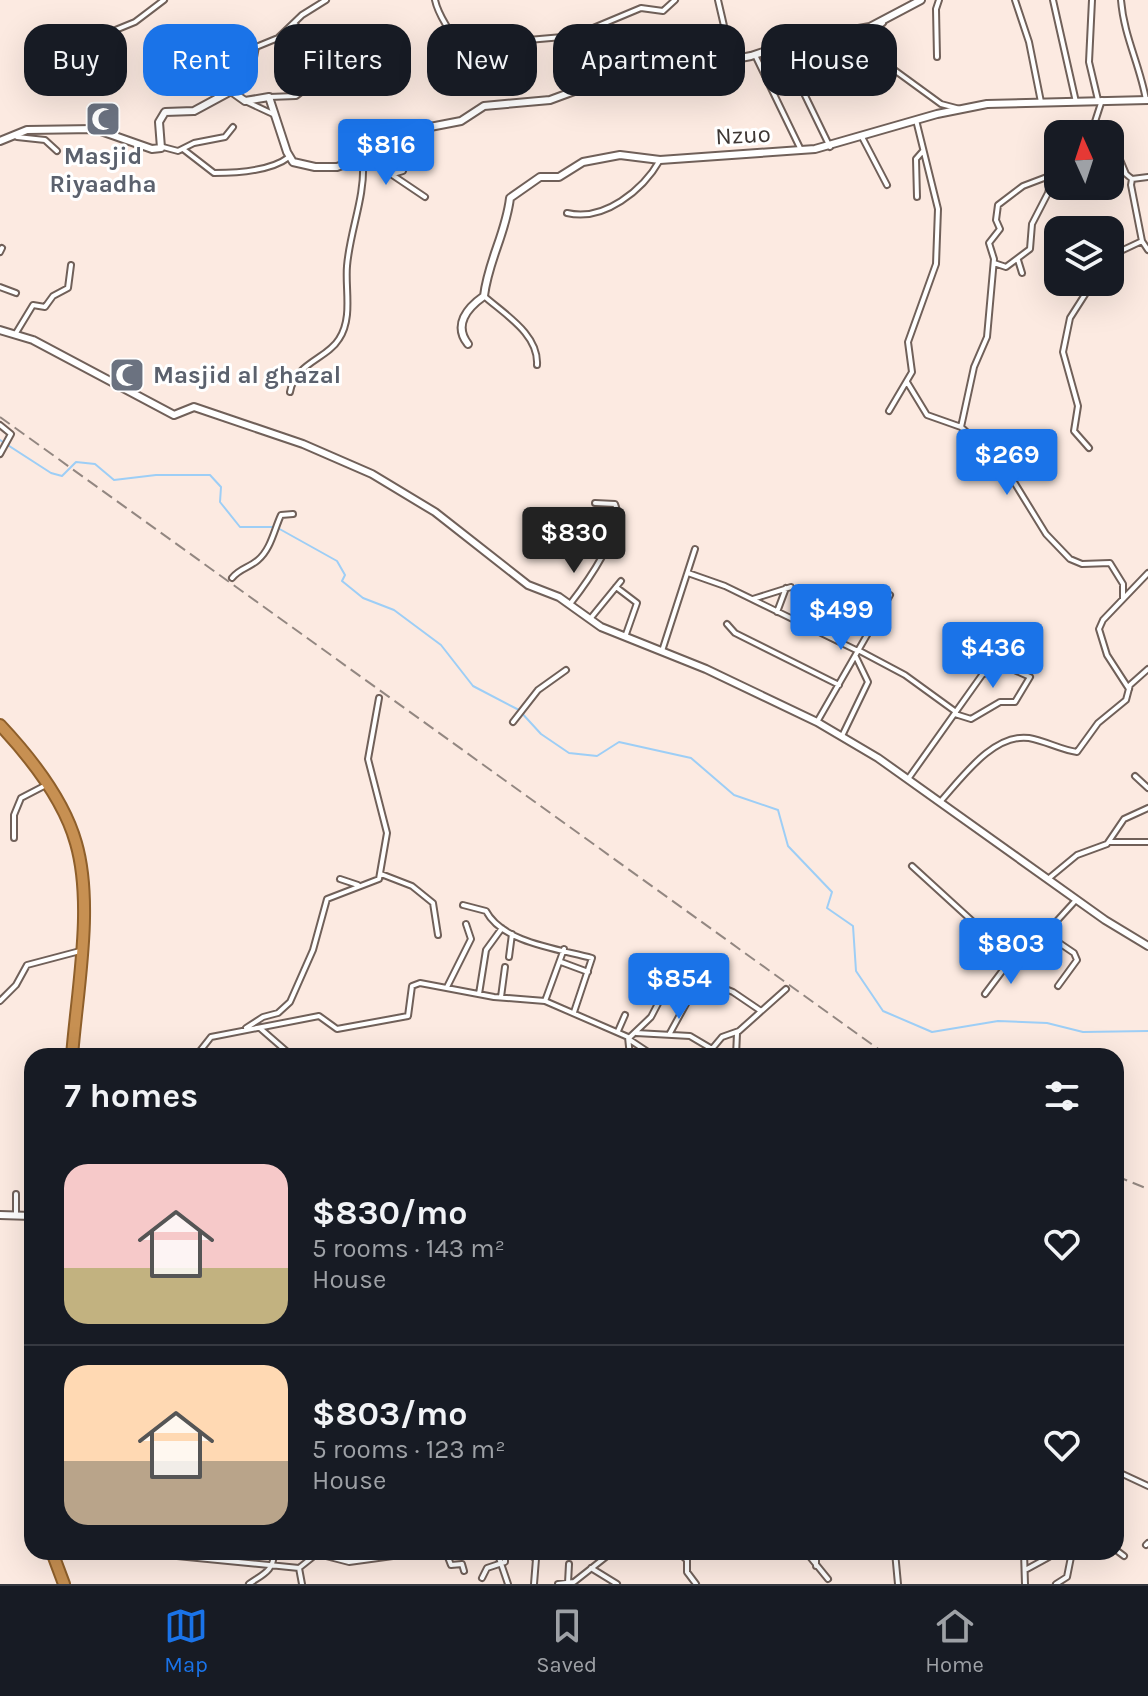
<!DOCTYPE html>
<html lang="en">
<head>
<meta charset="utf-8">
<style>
  :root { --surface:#171b24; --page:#20242c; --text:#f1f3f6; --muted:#9ea1a6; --line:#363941; --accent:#1a73e8 }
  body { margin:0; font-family:Karla,sans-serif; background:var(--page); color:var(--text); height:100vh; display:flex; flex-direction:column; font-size:30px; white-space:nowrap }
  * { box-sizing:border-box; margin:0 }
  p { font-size:26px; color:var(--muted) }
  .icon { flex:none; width:44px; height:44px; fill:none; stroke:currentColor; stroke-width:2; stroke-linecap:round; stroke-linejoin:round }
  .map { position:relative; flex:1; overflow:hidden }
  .sheet { position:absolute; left:24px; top:1048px; width:1100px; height:512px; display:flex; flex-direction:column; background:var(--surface); border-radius:24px; box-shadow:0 8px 32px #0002 }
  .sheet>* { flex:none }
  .guide { position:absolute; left:24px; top:24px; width:1100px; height:72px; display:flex; gap:16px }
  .needle { width:52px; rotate:357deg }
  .buttons { position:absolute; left:1044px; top:120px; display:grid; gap:16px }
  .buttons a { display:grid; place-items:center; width:80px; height:80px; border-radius:16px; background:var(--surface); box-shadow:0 8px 32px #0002; font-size:40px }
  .price { position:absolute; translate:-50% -68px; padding:0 18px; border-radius:8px; background:var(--accent); color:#fff; font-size:26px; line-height:52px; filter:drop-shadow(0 2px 4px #0008) }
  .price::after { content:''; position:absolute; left:50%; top:48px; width:24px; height:18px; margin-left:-12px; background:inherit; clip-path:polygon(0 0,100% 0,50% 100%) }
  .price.active { background:#222; color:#fff }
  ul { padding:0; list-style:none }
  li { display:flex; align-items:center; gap:24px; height:200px; padding:0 40px }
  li+li { border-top:2px solid var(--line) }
  li span { display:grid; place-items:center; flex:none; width:224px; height:160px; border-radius:24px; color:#555 }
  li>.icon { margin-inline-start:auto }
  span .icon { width:96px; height:96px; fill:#fffc; stroke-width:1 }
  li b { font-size:34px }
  h2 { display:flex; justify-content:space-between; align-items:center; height:96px; padding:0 40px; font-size:34px }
  .tag { padding:0 28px; border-radius:24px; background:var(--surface); box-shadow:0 8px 32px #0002; font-size:28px; line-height:72px }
  .tag.active { background:var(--accent); color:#fff }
  .menu { display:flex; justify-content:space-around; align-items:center; height:112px; border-top:2px solid var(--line); background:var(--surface); font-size:22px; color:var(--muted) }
  .menu a { display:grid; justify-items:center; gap:4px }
  .menu .active { color:var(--accent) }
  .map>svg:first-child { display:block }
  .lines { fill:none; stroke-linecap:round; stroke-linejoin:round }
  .stream { stroke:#9dcef6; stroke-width:2 }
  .minor-casing { stroke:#706059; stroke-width:8 }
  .tertiary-casing { stroke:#706059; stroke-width:10 }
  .trunk-casing { stroke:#8e5f2b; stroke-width:14 }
  .minor { stroke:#fff; stroke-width:4 }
  .tertiary { stroke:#fff; stroke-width:6 }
  .trunk { stroke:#c79052; stroke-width:10 }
  .rail { stroke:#938781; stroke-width:2; stroke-dasharray:12 6; stroke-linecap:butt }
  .labels { text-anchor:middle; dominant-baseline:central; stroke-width:6; stroke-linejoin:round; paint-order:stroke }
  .street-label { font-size:24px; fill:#3e3734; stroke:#fff }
  .worship-label { font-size:24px; font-weight:bold; fill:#5b616d; stroke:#fff }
</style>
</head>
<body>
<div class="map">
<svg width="1148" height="1584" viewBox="0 0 1148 1584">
  <rect width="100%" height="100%" fill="#fceae1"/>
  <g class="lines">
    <path class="stream" d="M 0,440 L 51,473 L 62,476 L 76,462 L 95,464 L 114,480 L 156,475 L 210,475 L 221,487 L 220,502 L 240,527 L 276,527 L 337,561 L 345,575 L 342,581 L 363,598 L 394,610 L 441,645 L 473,686 L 519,710 L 541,734 L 569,753 L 597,756 L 619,742 L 691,758 L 734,795 L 778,810 L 788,846 L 832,892 L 827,908 L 853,926 L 856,971 L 883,1011 L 932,1032 L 998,1021 L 1047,1023 L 1083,1032 L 1148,1031"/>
    <defs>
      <path id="minor" d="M 435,0 C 439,19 451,28 456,47 L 476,50 L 494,43 L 574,36 L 641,8 L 663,11 L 675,0
        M 718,0 L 728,43 L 743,58
        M 1015,0 L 1029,42 L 1041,102
        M 1053,0 L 1076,102
        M 1092,0 L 1089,62 L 1098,100
        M 1121,0 C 1124,37 1140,65 1146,100
        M 296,25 L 303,51 L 306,88
        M 879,27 L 883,52 L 893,69 L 941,104 L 960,109
        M 108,33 L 135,22 L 164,0
        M 755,55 L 801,150
        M 840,56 L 855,74 L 877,81
        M 937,57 L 936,9 L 939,0
        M 798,81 L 830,147
        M 772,89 L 823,68 L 883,23
        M 231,91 L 252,68 L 256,47 L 278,38 L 302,15 L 326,0
        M 269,97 L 296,96 L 327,72 L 348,64 L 375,64 L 387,40
        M 245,101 L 275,115
        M 1096,121 L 1107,134
        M 1091,134 L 1102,100
        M 1110,136 L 1126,174 L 1132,179
        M 17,137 L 45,140 L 57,151
        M 862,137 L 887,185
        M 163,147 L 178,151 L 194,143 L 225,137 L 233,127
        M 183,149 L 214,173 C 236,173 271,171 289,157
        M 364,162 L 376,164 L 425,197
        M 393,174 L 403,171 L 413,128
        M 917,197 L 916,159 L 923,151
        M 567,213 C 604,222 643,190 660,160
        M 1142,241 L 1148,250
        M 0,252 L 2,248
        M 1110,256 L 1142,241 L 1131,185 L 1132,179 L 1148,177
        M 1018,260 L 1022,273
        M 994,263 L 1006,267 L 1030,249 L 1032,224 L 1048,193 L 1052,175
        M 0,287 L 16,293
        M 484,296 C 504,314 539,334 537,365
        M 16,333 L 33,305 L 45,307 L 53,296 L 68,288 L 71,265
        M 907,382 L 927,415 L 961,427 L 1006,469 L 1046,534 L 1070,559 L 1082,564 L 1110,563 L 1123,584 L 1123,599
        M 290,392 C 295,363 327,359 339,339 C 353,318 345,289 347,266 C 350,230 365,198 363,162
        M 889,411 L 912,372 L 908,342 L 936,264 L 938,209 L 916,120
        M 0,425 L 11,434 L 0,454
        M 961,427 L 974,367 L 987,337 L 994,259 L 989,243 L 1000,229 L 996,220 L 998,205 L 1023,186 L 1052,175 L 1058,166
        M 1089,448 L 1074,431 L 1078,406 L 1063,352 L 1070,318 L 1093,282
        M 688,573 L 725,586 L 858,651
        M 232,578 C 240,568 249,568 258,560 C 271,549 274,530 281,515 L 293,514
        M 616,587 L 637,603 L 625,637
        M 753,599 L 791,587
        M 570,604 C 585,585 626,529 615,504 L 595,503
        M 777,612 L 786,588
        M 590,619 L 621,581
        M 727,624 L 735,633 L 839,685
        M 858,650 L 905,675 L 956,712
        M 662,651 L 695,549
        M 1129,689 L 1107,655 L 1099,629 L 1103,620 L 1148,573
        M 955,714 L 971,719 L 1000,702 L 1015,702 L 1030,677 L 1001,664
        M 513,722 L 538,690 L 566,670
        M 817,722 L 890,595
        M 842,736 L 868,682 L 856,657
        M 1135,776 L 1148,788
        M 908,779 L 982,675 L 1001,664 L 1011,642
        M 940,802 C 961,779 993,733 1029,738 C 1046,741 1061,750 1077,752 L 1098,723 L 1126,700 L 1130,685 L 1148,669
        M 14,838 L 14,815 L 21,798 L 46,785
        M 1109,842 L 1148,842
        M 912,866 L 1016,961 L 1053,927
        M 381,874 L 412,886 L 433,903 L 438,935
        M 340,879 L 358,885
        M 1048,879 L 1077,855 L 1107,844 L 1124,819 L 1148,808
        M 463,905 L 486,911 C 503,943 559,949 592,958 L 574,1012
        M 1055,923 L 1076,900
        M 1046,934 L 1074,953 L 1077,960 L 1058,986
        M 509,957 L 512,934
        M 561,962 L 588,972
        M 447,987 L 471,939 L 466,924
        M 666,987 L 687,1002 L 670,1033
        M 479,994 L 486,950 L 502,928
        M 985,994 L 1012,958
        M 501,997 L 505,967
        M 0,1001 L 16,985 L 27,965 L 80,951
        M 545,1001 L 564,949
        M 246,1028 L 263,1017 L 278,1013 L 290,1002 L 313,950 L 327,899 L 379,879 L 387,833 L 368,759 L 379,698
        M 261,1029 L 292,1056
        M 618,1031 L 625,1015
        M 636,1033 L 690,1036 L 712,1049
        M 629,1038 L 651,1017 L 676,969 L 733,992 L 761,1011
        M 630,1040 L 654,1056
        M 196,1056 L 211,1037 L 319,1016 L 337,1029 L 408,1016 L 412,986 L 420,983 L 494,997 L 545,1001 L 628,1037 L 630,1056
        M 706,1056 L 722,1037 L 739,1031 L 786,989
        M 736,1056 L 737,1033
        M 16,1215 L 16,1194
        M 1116,1471 L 1148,1486
        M 1146,1545 L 1148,1543
        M 1116,1550 L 1124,1556
        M 136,1552 L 299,1568 L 319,1552
        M 446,1552 L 451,1565 L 462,1564 L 464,1571
        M 497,1552 L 508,1584
        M 527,1552 L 536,1559 L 534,1584
        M 678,1552 L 687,1560 L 687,1572 L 696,1584
        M 743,1552 L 776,1556 L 806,1552
        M 806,1552 L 828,1579
        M 816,1552 L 816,1566
        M 895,1552 L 898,1584
        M 1024,1552 L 1025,1584
        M 318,1554 L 349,1562 L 422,1552
        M 299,1568 L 302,1584
        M 591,1568 L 617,1584
        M 1027,1569 L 1049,1557
        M 482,1578 L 487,1568 L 505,1562 L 505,1552
        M 568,1583 L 569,1564
        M 249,1584 C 263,1574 274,1571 274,1552
        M 558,1584 L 574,1582 L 612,1552
        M 1056,1584 L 1067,1577 L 1072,1552"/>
      <path id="tertiary" d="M 0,141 L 27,130 L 95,129 L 152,149 L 161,148 L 159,122 L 165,112 L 194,111 L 231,91 L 245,101 L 269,97 L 287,152 L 293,162 L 315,167 L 337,167 L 379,152 L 395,135 L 418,124 L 430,127 L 461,121 L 484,106 L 550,100 L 588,86 L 631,86 L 667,72 L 751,56 L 806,38 L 870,27 L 921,0
        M 0,330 L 33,340 L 174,415 L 194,407 L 303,444 L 372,474 L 435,512 L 528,585 L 559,597 L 601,627 L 706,669 L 817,722 L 878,758 L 1105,920 L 1148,946
        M 468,344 C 453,325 467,308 484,296 C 488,261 506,233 510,198 L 540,177 L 559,177 L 583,162 L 620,155 L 660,160 L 815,149 L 937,114 L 987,104 L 1148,100
        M 0,1215 L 32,1216"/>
      <path id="trunk" d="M 0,725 C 30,757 64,800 76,843 C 94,905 77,991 72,1056
        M 52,1552 L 64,1584"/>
    </defs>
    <use href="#minor" class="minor-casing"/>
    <use href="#tertiary" class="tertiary-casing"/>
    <use href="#trunk" class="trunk-casing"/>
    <use href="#minor" class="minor"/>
    <use href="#tertiary" class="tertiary"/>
    <use href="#trunk" class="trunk"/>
    <path class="rail" d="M 0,417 L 888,1056
      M 1116,1176 L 1148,1189"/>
  </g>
  <defs>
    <symbol id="mosque-square" viewBox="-11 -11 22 22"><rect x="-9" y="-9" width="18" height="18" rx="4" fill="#6b7280" stroke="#fff"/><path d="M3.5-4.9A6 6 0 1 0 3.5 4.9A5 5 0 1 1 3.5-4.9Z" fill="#fff"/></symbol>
  </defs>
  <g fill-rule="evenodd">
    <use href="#mosque-square" x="83" y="99" width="40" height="40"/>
    <use href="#mosque-square" x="107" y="355" width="40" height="40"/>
  </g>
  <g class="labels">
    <g class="street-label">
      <text transform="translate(743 135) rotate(-3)">Nzuo</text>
    </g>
    <g class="worship-label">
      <text x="103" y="156">Masjid<tspan x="103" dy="28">Riyaadha</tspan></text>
      <text x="153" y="375" text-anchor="start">Masjid al ghazal</text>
    </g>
  </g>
</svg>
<div class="buttons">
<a><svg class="needle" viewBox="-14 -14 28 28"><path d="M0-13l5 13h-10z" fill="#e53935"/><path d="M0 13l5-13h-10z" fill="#9ea1a6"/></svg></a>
<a><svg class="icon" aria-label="layers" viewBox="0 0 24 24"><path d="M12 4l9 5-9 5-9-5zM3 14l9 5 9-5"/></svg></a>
</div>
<b class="price" style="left:386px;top:187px">$816</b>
<b class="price" style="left:1007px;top:497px">$269</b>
<b class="price active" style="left:574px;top:575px">$830</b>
<b class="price" style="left:841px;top:652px">$499</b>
<b class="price" style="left:993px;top:690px">$436</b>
<b class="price" style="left:1011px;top:986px">$803</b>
<b class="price" style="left:679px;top:1021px">$854</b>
<div class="guide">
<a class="tag">Buy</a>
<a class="tag active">Rent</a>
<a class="tag">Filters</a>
<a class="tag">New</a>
<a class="tag">Apartment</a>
<a class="tag">House</a>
</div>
<section class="sheet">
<h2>7 homes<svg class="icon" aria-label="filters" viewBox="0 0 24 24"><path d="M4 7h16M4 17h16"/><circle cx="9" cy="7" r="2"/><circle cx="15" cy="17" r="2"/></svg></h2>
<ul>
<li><span style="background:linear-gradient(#f6c9c9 65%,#c2b280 0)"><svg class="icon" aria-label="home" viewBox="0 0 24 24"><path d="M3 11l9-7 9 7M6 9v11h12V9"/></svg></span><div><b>$830/mo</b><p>5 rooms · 143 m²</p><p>House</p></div><svg class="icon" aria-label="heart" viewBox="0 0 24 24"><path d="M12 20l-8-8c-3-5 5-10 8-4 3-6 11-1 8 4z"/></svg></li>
<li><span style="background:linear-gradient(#ffd9b3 60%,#b9a48a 0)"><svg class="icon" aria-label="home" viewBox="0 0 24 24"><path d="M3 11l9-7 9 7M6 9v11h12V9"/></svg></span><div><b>$803/mo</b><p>5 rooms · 123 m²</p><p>House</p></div><svg class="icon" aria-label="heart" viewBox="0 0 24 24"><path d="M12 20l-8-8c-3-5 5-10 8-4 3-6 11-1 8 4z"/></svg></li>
</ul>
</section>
</div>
<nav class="menu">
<a class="active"><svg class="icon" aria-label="map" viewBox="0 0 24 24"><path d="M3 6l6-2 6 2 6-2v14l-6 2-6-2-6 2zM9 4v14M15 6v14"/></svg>Map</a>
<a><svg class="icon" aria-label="saved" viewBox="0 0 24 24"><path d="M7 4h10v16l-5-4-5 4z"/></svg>Saved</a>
<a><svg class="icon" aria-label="home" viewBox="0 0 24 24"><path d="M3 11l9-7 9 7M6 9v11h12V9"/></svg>Home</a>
</nav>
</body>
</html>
